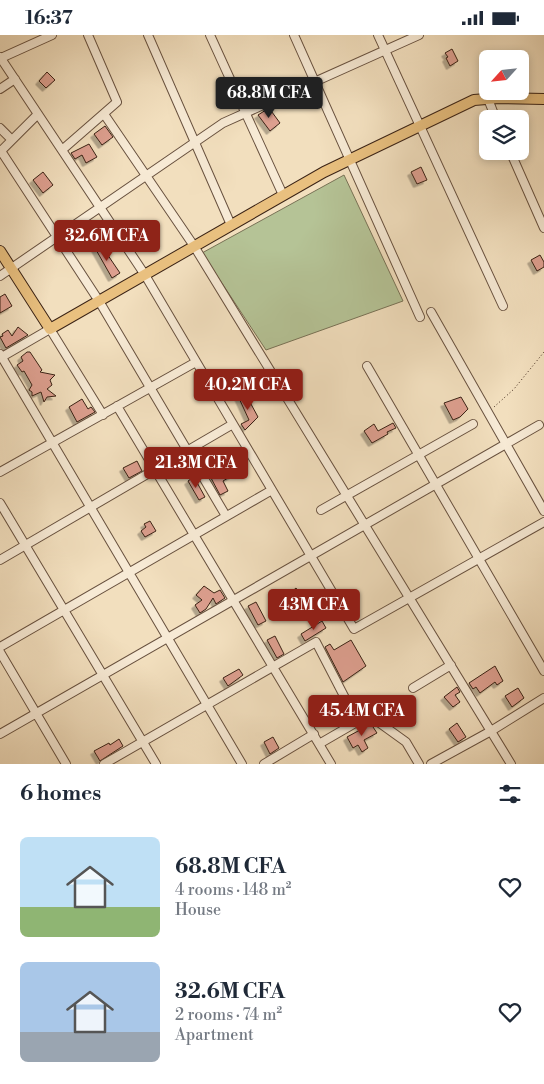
<!DOCTYPE html>
<html lang="en">
<head>
<meta charset="utf-8">
<style>
  :root { --surface:#fff; --page:#f2f2f3; --text:#1f2937; --muted:#747a83; --accent:#8f2418 }
  body { margin:0; font-family:"Libre Bodoni",serif; background:var(--page); color:var(--text); height:100vh; display:flex; flex-direction:column; font-size:19px; white-space:nowrap }
  * { box-sizing:border-box; margin:0 }
  p { font-size:16px; color:var(--muted) }
  .icon { flex:none; width:28px; height:28px; fill:none; stroke:currentColor; stroke-width:2; stroke-linecap:round; stroke-linejoin:round }
  .map { position:relative; height:729px; overflow:hidden }
  .sheet { display:flex; flex-direction:column; background:var(--surface); flex:1 }
  .sheet>* { flex:none }
  .needle { width:32px; rotate:243deg }
  .tools { position:absolute; left:479px; top:15px; display:grid; gap:10px }
  .tools a { display:grid; place-items:center; width:50px; height:50px; border-radius:8px; background:var(--surface); box-shadow:0 2px 8px #0003; font-size:25px }
  .price { position:absolute; translate:-50% -42px; padding:0 11px; border-radius:5px; background:var(--accent); color:#fff; font-size:16px; line-height:32px; filter:drop-shadow(0 1px 2px #0008) }
  .price::after { content:''; position:absolute; left:50%; top:30px; width:15px; height:11px; margin-left:-8px; background:inherit; clip-path:polygon(0 0,100% 0,50% 100%) }
  .price.current { background:#222; color:#fff }
  ul { padding:0; list-style:none }
  li { display:flex; align-items:center; gap:15px; height:125px; padding:0 20px }
  li span { display:grid; place-items:center; flex:none; width:140px; height:100px; border-radius:8px; color:#555 }
  li>.icon { margin-inline-start:auto }
  span .icon { width:60px; height:60px; fill:#fffc; stroke-width:1 }
  li b { font-size:21px }
  h2 { display:flex; justify-content:space-between; align-items:center; height:60px; padding:0 20px; font-size:21px }
  .status { display:flex; justify-content:space-between; align-items:center; height:35px; padding:0 25px; background:var(--surface); direction:ltr }
  .status svg { height:14px; fill:currentColor }
  .map>svg:first-child { display:block }
  .green { fill:#b5c396; stroke:#787256 }
  .building { fill:#dd9f8f; stroke:#3a2215; filter:url(#shadow) }
  .lines { fill:none; stroke-linecap:round; stroke-linejoin:round }
  .minor-casing { stroke:#68513f; stroke-width:10 }
  .major-casing { stroke:#3a2215; stroke-width:12 }
  .path { stroke:#3a2215; stroke-width:1; stroke-dasharray:1 2.5; stroke-linecap:butt }
  .minor { stroke:#f7ead5; stroke-width:8 }
  .major { stroke:#e9c07f; stroke-width:10 }
</style>
</head>
<body>
<div class="status"><b>16:37</b><svg viewBox="0 0 49 12"><path d="M0 12V9h3v3zM5 12V6h3v6zM10 12V3h3v9zM15 12V0h3v12zM26 1h20v11H26zM47 4h2v5h-2z"/></svg></div>
<div class="map">
<svg width="544" height="729" viewBox="0 0 544 729">
  <defs>
    <filter id="shadow"><feDropShadow dx="-3.5" dy="3.5" stdDeviation="0" flood-color="#0004"/></filter>
  </defs>
  <rect width="100%" height="100%" fill="#f2dfbe"/>
  <filter id="stains"><feTurbulence type="fractalNoise" baseFrequency=".004" numOctaves="4"/><feColorMatrix values="0 0 0 0 .2 0 0 0 0 .09 0 0 0 0 .02 0 0 0 .5 -.17"/></filter>
  <radialGradient id="worn" r=".72"><stop offset=".6" stop-color="#630" stop-opacity="0"/><stop offset="1" stop-color="#630" stop-opacity=".3"/></radialGradient>
  <path class="green" d="M 344,140 L 403,266 L 266,315 L 202,218 Z"/>
  <path class="building" d="M 452,14 L 458,26 L 450,31 L 446,23 L 448,22 L 445,18 Z
    M 47,37 L 55,45 L 46,53 L 39,46 Z
    M 269,73 L 280,88 L 270,96 L 258,80 Z
    M 105,91 L 113,102 L 102,110 L 94,99 Z
    M 89,109 L 97,122 L 86,128 L 82,120 L 75,124 L 71,118 Z
    M 421,132 L 427,145 L 417,149 L 411,137 Z
    M 43,137 L 53,150 L 43,158 L 33,145 Z
    M 101,210 L 120,238 L 112,243 L 95,213 Z
    M 540,220 L 544,227 L 544,232 L 537,236 L 531,225 Z
    M 5,259 L 12,271 L 0,278 L 0,262 Z
    M 18,292 L 28,300 L 6,313 L 0,302 L 3,301 L 2,299 L 8,295 L 12,301 Z
    M 27,317 L 30,317 L 42,335 L 40,337 L 55,340 L 50,345 L 52,350 L 47,354 L 56,361 L 47,362 L 44,367 L 41,357 L 32,361 L 32,357 L 29,355 L 32,350 L 24,336 L 22,337 L 17,330 L 23,326 L 21,322 Z
    M 245,358 L 258,382 L 245,395 L 241,389 L 249,385 L 238,361 Z
    M 461,362 L 468,374 L 460,382 L 453,385 L 444,368 Z
    M 82,364 L 88,374 L 91,372 L 95,377 L 77,387 L 69,372 Z
    M 393,388 L 396,393 L 387,397 L 388,399 L 372,408 L 364,396 L 374,389 L 378,396 Z
    M 137,426 L 142,436 L 129,443 L 123,433 Z
    M 229,432 L 233,440 L 223,446 L 228,456 L 220,460 L 211,443 Z
    M 194,442 L 205,462 L 199,465 L 188,446 Z
    M 150,486 L 156,496 L 145,502 L 141,496 L 146,492 L 144,489 Z
    M 204,551 L 214,558 L 220,555 L 225,563 L 216,569 L 213,563 L 206,574 L 200,578 L 195,570 L 202,565 L 196,560 Z
    M 296,553 L 309,570 L 302,576 L 289,559 Z
    M 256,567 L 266,586 L 258,590 L 248,571 Z
    M 322,586 L 326,593 L 305,606 L 301,599 Z
    M 275,601 L 284,619 L 277,623 L 267,605 Z
    M 351,605 L 366,631 L 343,647 L 325,612 L 330,609 L 334,615 Z
    M 495,631 L 503,646 L 497,650 L 495,647 L 480,658 L 476,652 L 473,654 L 469,648 Z
    M 239,634 L 243,640 L 228,651 L 223,643 Z
    M 457,652 L 460,657 L 455,660 L 460,667 L 453,672 L 444,662 Z
    M 518,653 L 524,663 L 512,672 L 505,661 Z
    M 457,688 L 466,702 L 458,707 L 449,694 Z
    M 371,689 L 377,698 L 364,705 L 368,713 L 362,717 L 358,710 L 353,713 L 347,702 Z
    M 273,702 L 279,713 L 270,719 L 264,707 Z
    M 119,704 L 123,711 L 100,726 L 94,716 L 109,708 L 110,710 Z"/>
  <g class="lines">
    <defs>
      <path id="minor" d="M 148,0 L 231,190
        M 210,0 L 283,160
        M 294,0 L 420,282
        M 378,0 L 503,271
        M 0,22 L 145,240 L 354,594 L 544,487
        M 1,23 L 52,0
        M 0,54 L 15,44
        M 488,64 L 496,84
        M 104,79 L 194,211 L 511,729
        M 0,93 L 12,105
        M 62,115 L 117,67 L 88,0
        M 1,116 L 99,266 L 226,481
        M 510,116 L 544,193
        M 0,117 L 38,79
        M 0,241 L 223,88 L 419,0
        M 431,277 L 544,476
        M 0,319 L 242,729
        M 0,323 L 50,294 L 103,380
        M 367,331 L 544,636
        M 117,371 L 331,729
        M 0,437 L 196,327
        M 0,468 L 156,729
        M 321,475 L 473,389
        M 0,525 L 233,389
        M 0,612 L 272,455
        M 0,617 L 66,729
        M 413,653 L 451,630
        M 0,699 L 539,390
        M 319,709 L 369,680
        M 104,729 L 316,607 L 345,663 L 406,707 L 419,729
        M 264,729 L 314,699
        M 431,729 L 491,696 L 544,663"/>
      <path id="major" d="M 0,216 L 50,294 L 324,137 L 474,65 L 499,63 L 544,64"/>
    </defs>
    <use href="#minor" class="minor-casing"/>
    <use href="#major" class="major-casing"/>
    <path class="path" d="M 494,372 L 514,354 L 544,317"/>
    <use href="#minor" class="minor"/>
    <use href="#major" class="major"/>
  </g>
  <rect width="100%" height="100%" filter="url(#stains)"/>
  <rect width="100%" height="100%" fill="url(#worn)"/>
</svg>
<div class="tools">
<a><svg class="needle" viewBox="-14 -14 28 28"><path d="M0-13l5 13h-10z" fill="#e53935"/><path d="M0 13l5-13h-10z" fill="#747a83"/></svg></a>
<a><svg class="icon" aria-label="layers" viewBox="0 0 24 24"><path d="M12 4l9 5-9 5-9-5zM3 14l9 5 9-5"/></svg></a>
</div>
<b class="price current" style="left:269px;top:84px">68.8M CFA</b>
<b class="price" style="left:107px;top:227px">32.6M CFA</b>
<b class="price" style="left:248px;top:376px">40.2M CFA</b>
<b class="price" style="left:196px;top:454px">21.3M CFA</b>
<b class="price" style="left:314px;top:596px">43M CFA</b>
<b class="price" style="left:362px;top:702px">45.4M CFA</b>
</div>
<section class="sheet">
<h2>6 homes<svg class="icon" aria-label="filters" viewBox="0 0 24 24"><path d="M4 7h16M4 17h16"/><circle cx="9" cy="7" r="2"/><circle cx="15" cy="17" r="2"/></svg></h2>
<ul>
<li><span style="background:linear-gradient(#bfe0f5 70%,#8fb573 0)"><svg class="icon" aria-label="home" viewBox="0 0 24 24"><path d="M3 11l9-7 9 7M6 9v11h12V9"/></svg></span><div><b>68.8M CFA</b><p>4 rooms · 148 m²</p><p>House</p></div><svg class="icon" aria-label="heart" viewBox="0 0 24 24"><path d="M12 20l-8-8c-3-5 5-10 8-4 3-6 11-1 8 4z"/></svg></li>
<li><span style="background:linear-gradient(#a9c7e8 70%,#9aa5b1 0)"><svg class="icon" aria-label="home" viewBox="0 0 24 24"><path d="M3 11l9-7 9 7M6 9v11h12V9"/></svg></span><div><b>32.6M CFA</b><p>2 rooms · 74 m²</p><p>Apartment</p></div><svg class="icon" aria-label="heart" viewBox="0 0 24 24"><path d="M12 20l-8-8c-3-5 5-10 8-4 3-6 11-1 8 4z"/></svg></li>
</ul>
</section>
</body>
</html>
